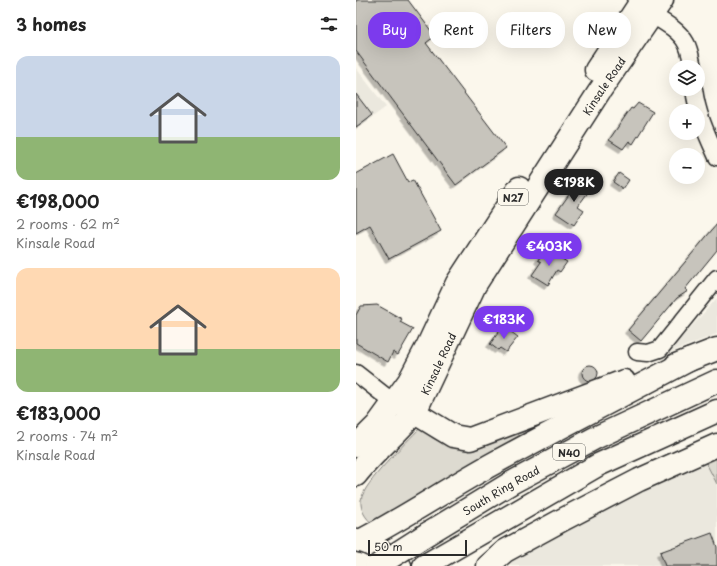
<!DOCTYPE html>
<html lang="en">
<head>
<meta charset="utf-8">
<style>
  :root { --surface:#fff; --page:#f6f6f6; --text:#222; --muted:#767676; --accent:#7c3aed }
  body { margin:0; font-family:"Playpen Sans",sans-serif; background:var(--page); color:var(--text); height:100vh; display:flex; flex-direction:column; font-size:15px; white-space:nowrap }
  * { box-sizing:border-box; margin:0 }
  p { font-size:13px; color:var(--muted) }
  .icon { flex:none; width:22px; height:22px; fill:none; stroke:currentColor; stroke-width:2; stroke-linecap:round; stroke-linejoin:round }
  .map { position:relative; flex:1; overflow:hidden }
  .sheet { display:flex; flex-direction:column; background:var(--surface); width:356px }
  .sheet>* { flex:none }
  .hud { position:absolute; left:12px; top:12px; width:289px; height:36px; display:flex; gap:8px }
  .buttons { position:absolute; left:313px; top:60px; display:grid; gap:8px }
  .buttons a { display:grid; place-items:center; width:36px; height:36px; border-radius:50%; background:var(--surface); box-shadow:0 4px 16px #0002; font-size:20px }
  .scale { position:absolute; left:12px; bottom:10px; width:99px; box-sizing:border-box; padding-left:4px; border:2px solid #2b2b2b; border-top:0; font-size:11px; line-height:14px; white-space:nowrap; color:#2b2b2b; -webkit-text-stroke:3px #fbf7ec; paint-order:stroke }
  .price { position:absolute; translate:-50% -34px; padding:0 9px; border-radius:14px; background:var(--accent); color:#fff; font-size:13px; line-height:26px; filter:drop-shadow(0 1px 2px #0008) }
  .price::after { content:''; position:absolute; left:50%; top:24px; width:12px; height:9px; margin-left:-6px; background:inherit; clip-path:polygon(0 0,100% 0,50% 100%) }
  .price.current { background:#222; color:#fff }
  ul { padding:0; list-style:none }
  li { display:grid; align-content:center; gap:8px; height:212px; padding:0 16px }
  li span { display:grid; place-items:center; height:124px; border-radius:12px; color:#555 }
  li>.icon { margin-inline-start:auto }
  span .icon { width:72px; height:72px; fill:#fffc; stroke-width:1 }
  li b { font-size:17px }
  h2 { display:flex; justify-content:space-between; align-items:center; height:48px; padding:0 16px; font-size:17px }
  .pill { padding:0 14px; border-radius:16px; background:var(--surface); box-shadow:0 4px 16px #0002; font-size:14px; line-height:36px }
  .pill.current { background:var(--accent); color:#fff }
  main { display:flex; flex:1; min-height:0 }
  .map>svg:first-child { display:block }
  .built { fill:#ebe8de }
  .green { fill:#dddad0; stroke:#84827e }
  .building { fill:#c7c4bc; stroke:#2b2b2b; filter:url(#shadow) }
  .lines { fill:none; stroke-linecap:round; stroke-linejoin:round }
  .minor-casing { stroke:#2b2b2b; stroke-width:19 }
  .highway-casing { stroke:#2b2b2b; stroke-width:25 }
  .minor { stroke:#fbf7ec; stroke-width:16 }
  .highway { stroke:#fbf7ec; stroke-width:22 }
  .highway-bridge-casing { stroke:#2b2b2b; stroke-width:25; stroke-linecap:butt }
  .highway-bridge { stroke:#fbf7ec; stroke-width:22 }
  .labels { text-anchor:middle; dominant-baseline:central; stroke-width:3; stroke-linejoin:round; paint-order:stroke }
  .shield { fill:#fbf7ec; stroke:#696865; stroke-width:1 }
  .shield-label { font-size:10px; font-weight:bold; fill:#2b2b2b }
  .street-label { font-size:11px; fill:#2b2b2b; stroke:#fbf7ec }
</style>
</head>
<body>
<main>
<section class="sheet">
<h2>3 homes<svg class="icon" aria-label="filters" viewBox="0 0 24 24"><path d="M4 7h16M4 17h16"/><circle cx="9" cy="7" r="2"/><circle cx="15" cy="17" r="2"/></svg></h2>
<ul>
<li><span style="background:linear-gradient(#c9d6e8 65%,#8fb573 0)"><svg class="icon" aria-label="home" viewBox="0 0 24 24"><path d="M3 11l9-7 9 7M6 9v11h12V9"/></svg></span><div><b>€198,000</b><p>2 rooms · 62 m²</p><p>Kinsale Road</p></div></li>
<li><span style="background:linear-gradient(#ffd9b3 65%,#8fb573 0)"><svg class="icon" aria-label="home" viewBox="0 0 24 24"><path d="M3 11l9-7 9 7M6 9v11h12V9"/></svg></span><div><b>€183,000</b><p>2 rooms · 74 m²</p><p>Kinsale Road</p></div></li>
</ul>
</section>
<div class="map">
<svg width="361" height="566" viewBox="0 0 361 566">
  <defs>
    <filter id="shadow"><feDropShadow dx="-3.5" dy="3.5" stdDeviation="0" flood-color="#0004"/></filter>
  </defs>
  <rect width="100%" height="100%" fill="#fbf7ec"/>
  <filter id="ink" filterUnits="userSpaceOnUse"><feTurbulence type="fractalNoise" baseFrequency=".025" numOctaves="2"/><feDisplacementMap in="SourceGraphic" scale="8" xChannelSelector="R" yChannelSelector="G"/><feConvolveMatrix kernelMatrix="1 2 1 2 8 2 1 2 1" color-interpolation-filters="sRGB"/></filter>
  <g filter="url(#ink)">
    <path class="built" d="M 0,68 L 30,107 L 0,129 Z
      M 361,298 L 361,334 L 312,353 Z
      M 349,461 L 361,464 L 361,566 L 155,566 L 154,561 L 272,496 Z"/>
    <path class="green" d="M 209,415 L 17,524 C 10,519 4,510 5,500 C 8,482 50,443 64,428 C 76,439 84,443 100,447 Z
      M 361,457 L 361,484 L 349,461 Z"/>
    <path class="building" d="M 0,0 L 52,0 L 79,36 L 70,43 L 150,148 L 100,185 L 0,51 Z
      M 0,94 L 16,115 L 0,127 Z
      M 282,103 L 297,112 L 277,144 L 273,141 L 267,149 L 253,140 L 275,108 L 277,109 Z
      M 37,154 L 52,182 L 57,180 L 85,231 L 33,259 L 14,225 L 0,233 L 0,174 Z
      M 263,173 L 273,180 L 267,189 L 257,182 Z
      M 227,181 L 236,187 L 222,206 L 228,210 L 218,225 L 200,213 L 222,182 L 224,184 Z
      M 361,224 L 361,250 L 329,289 L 332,291 L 321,298 L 285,341 L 272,330 Z
      M 189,249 L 211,262 L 204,272 L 201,270 L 192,285 L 176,275 L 185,262 L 182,260 Z
      M 21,305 L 46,319 L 44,322 L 57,329 L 42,355 L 37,352 L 32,362 L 0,343 L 0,315 L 5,306 Z
      M 147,326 L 162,337 L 150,352 L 144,348 L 142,350 L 134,344 Z
      M226 373a8 8 0 1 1 16 0a8 8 0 1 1-16 0Z
      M 356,533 L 361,547 L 361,566 L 309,566 L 304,552 Z"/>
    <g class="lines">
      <defs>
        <path id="minor" d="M 287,9 C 301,19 321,27 330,43 C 334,50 335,59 337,67
          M 338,89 C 341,114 351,135 361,157
          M 281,352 L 292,353 L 304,349 L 361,278
          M 0,373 L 28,395 L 39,401"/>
        <g id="highway">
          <path d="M 240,70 L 282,6 L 287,0"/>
          <path d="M 320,365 L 361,349"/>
          <path d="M 46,405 L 97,436 L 114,439 L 268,381"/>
          <path d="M 0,446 L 21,425 L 53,381 L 72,345 L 101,283 L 163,188"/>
          <path id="s1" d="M 0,475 C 18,452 41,434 59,412 L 119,285 L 243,92 L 306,0"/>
          <path id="s2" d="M 71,534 L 155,483 L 239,438 L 361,381"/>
          <path d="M 0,540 C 16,542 32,556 44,566"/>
          <path d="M 4,541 C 50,517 94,487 140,462 C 204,427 269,394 333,360"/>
          <path d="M 68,566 L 242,465 L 361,411"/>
          <path d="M 132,566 L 149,551 L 206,520 L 283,480 L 361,445"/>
        </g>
      </defs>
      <use href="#minor" class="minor-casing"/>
      <use href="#highway" class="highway-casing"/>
      <use href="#minor" class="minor"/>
      <use href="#highway" class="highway"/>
      <defs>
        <path id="highway-bridge" d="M 21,566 L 71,534"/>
      </defs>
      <use href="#highway-bridge" class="highway-bridge-casing"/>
      <use href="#highway-bridge" class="highway-bridge"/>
    </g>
  </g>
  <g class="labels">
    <g class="shield">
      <rect x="142" y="189" width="30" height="16" rx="3"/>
      <rect x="197" y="444" width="32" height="16" rx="3"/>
    </g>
    <g class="shield-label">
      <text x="157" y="197">N27</text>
      <text x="213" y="452">N40</text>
    </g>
    <g class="street-label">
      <text stroke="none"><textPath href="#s1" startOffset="464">Kinsale Road</textPath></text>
      <text stroke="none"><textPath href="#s1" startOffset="140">Kinsale Road</textPath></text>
      <text stroke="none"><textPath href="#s2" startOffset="86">South Ring Road</textPath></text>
    </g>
  </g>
</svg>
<div class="buttons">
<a><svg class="icon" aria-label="layers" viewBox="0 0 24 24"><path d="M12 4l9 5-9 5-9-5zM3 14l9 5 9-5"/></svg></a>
<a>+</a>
<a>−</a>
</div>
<div class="scale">50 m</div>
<b class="price current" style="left:218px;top:203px">€198K</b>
<b class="price" style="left:193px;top:267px">€403K</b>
<b class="price" style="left:148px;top:340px">€183K</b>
<div class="hud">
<a class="pill current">Buy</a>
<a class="pill">Rent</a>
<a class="pill">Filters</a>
<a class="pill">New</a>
</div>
</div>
</main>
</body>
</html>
